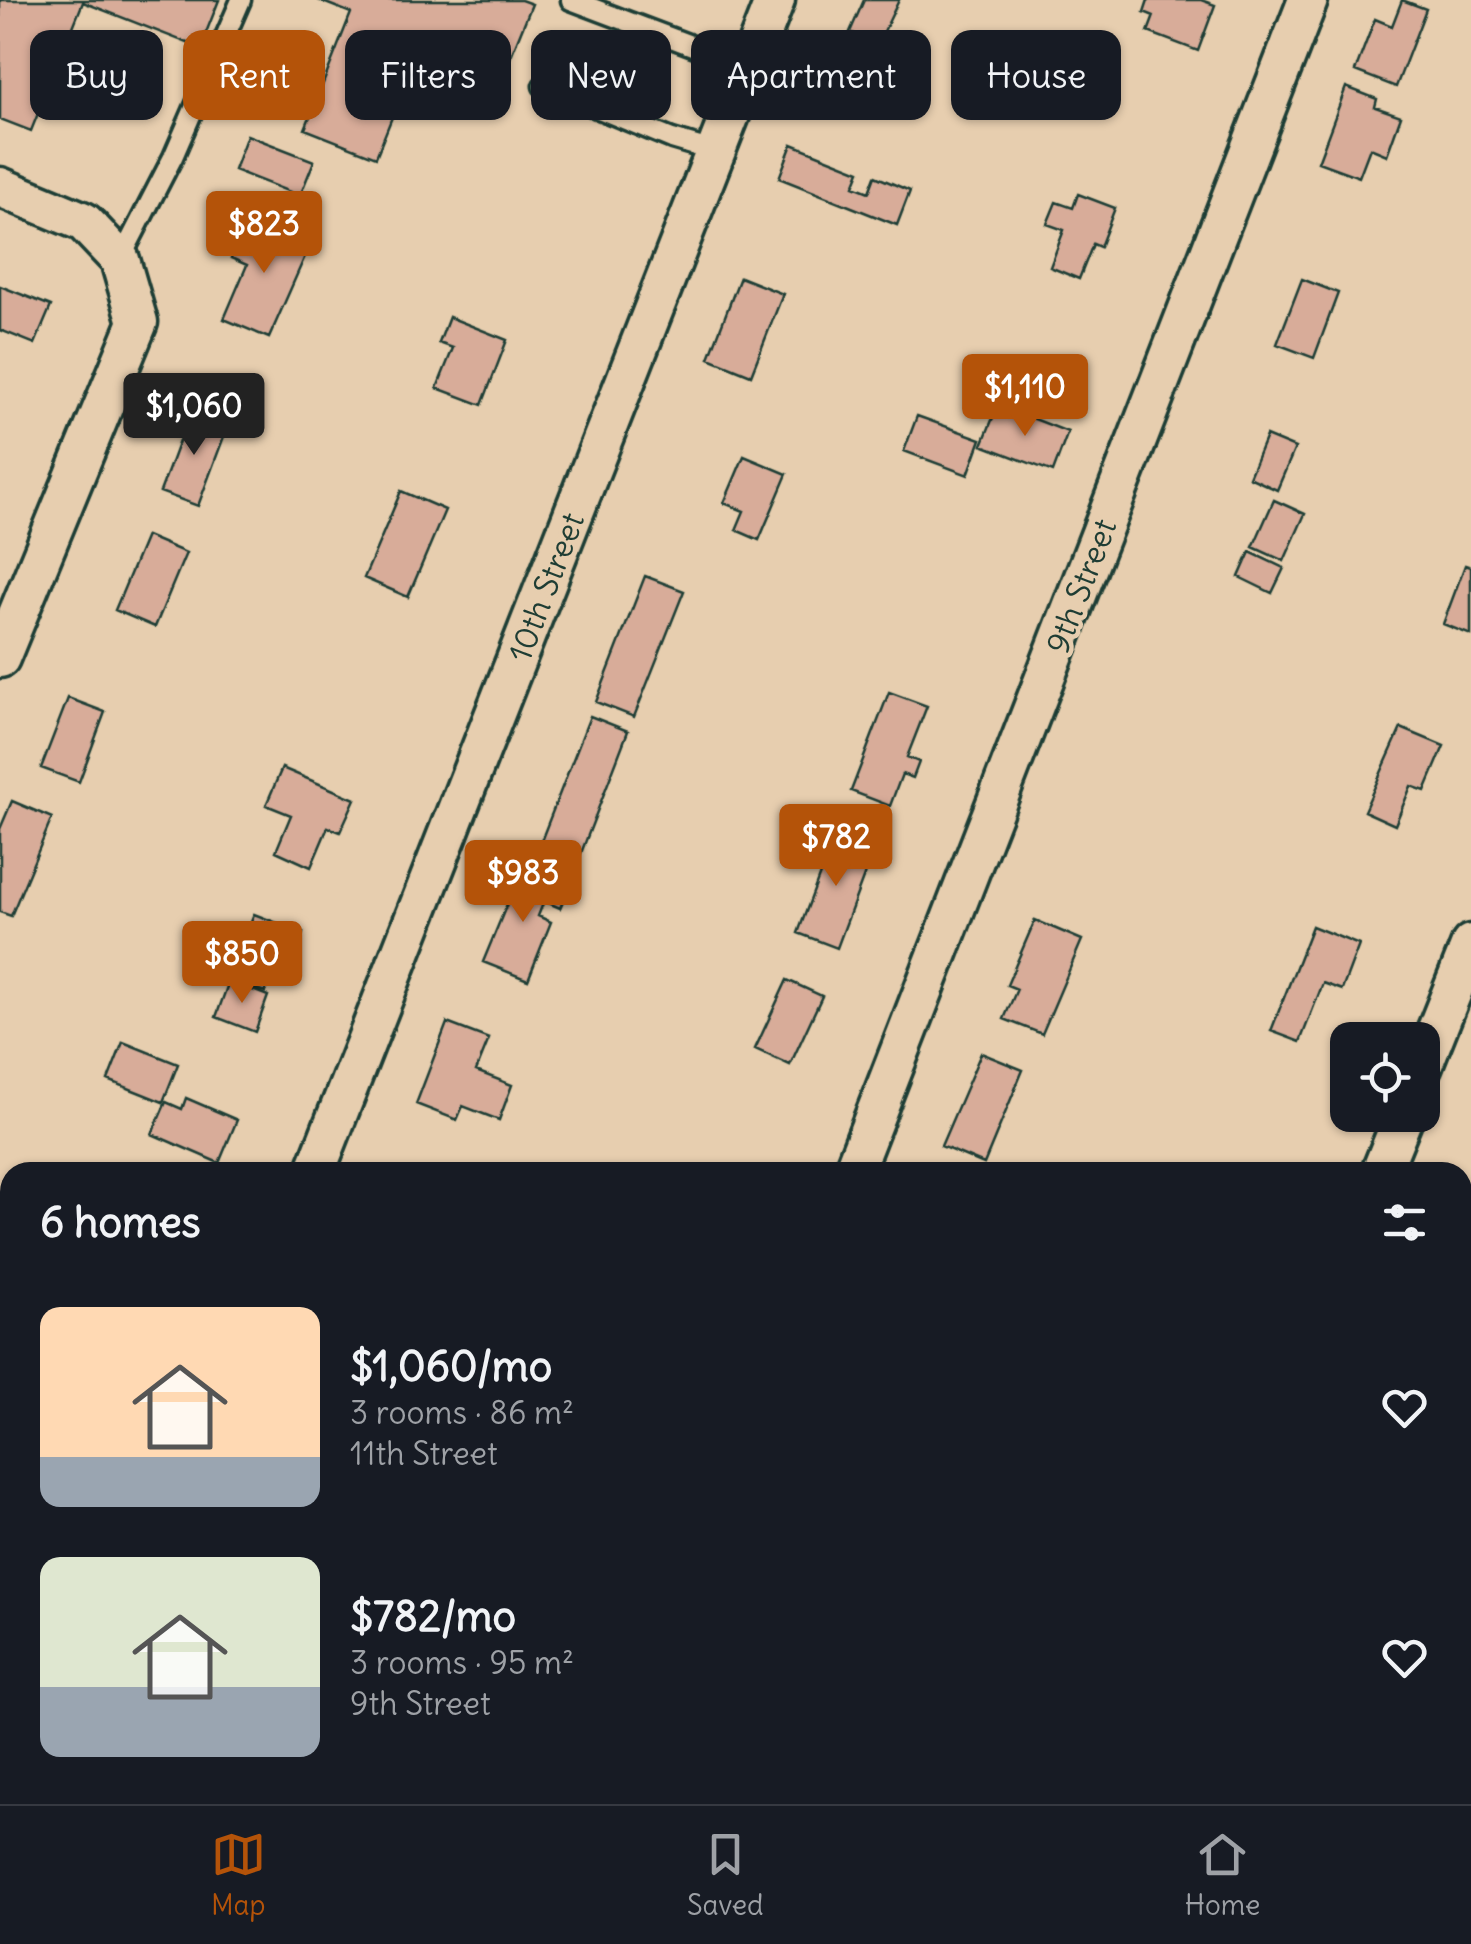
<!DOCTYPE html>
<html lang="en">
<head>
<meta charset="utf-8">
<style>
  :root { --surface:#171b24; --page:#20242c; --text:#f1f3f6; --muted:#9ea1a6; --line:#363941; --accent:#b45309 }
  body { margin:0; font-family:Delius,sans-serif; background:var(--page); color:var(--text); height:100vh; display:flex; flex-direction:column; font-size:38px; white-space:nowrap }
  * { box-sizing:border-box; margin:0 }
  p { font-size:32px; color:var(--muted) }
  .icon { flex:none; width:55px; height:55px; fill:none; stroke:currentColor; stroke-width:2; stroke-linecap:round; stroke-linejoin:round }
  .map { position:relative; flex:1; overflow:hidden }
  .panel { position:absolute; left:0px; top:1162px; width:1472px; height:642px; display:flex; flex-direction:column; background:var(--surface); border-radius:30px 30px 0 0; box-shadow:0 2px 8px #0004 }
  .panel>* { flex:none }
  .hud { position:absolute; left:30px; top:30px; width:1412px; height:90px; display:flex; gap:20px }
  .fabs { position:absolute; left:1330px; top:1022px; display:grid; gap:20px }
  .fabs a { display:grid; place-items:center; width:110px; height:110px; border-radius:20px; background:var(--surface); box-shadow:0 2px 8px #0004; font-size:50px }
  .price { position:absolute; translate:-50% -85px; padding:0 22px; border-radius:10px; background:var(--accent); color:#fff; font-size:32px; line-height:65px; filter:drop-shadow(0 2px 5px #0008) }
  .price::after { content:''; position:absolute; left:50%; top:60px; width:30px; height:22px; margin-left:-15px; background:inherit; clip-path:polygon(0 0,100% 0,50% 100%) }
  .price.current { background:#222; color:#fff }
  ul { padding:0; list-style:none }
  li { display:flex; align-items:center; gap:30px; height:250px; padding:0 40px }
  li span { display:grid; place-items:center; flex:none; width:280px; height:200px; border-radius:20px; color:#555 }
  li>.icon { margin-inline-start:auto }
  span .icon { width:120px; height:120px; fill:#fffc; stroke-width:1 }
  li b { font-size:42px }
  h2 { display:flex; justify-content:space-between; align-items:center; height:120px; padding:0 40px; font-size:42px }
  .chip { padding:0 35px; border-radius:20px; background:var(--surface); box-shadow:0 2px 8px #0004; font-size:35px; line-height:90px }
  .chip.current { background:var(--accent); color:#fff }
  .tabs { display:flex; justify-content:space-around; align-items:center; height:140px; border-top:2px solid var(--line); background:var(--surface); font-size:28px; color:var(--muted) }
  .tabs a { display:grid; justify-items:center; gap:5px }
  .tabs .current { color:var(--accent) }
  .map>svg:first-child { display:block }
  .building { fill:#d8ac99; stroke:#1f3d34; stroke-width:2.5 }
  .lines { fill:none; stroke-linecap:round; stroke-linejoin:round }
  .lane-casing { stroke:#1f3d34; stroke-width:25 }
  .street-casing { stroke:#1f3d34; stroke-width:45 }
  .lane { stroke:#e7ceaf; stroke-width:18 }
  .street { stroke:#e7ceaf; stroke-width:38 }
  .labels { text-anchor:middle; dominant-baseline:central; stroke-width:9; stroke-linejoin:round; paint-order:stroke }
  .street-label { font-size:32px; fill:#1f3d34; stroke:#e7ceaf }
</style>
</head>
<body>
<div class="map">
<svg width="1471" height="1804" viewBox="0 0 1471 1804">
  <rect width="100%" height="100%" fill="#e7ceaf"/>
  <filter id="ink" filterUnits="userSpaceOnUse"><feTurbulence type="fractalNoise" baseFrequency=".01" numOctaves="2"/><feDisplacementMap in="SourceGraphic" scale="20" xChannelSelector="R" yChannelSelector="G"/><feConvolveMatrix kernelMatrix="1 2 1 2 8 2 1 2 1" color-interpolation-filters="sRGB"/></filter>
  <g filter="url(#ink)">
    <path class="building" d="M 0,0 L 219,0 L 200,48 L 83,2 L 31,131 L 0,119 Z
      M 318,0 L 521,0 L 532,4 L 504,73 L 423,40 L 376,157 L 305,129 L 351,13 Z
      M 864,0 L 899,0 L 878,44 L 850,32 Z
      M 1148,0 L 1201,0 L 1215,5 L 1198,51 L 1148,32 L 1154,16 L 1144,12 Z
      M 1402,0 L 1426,9 L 1396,87 L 1355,71 L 1375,19 L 1392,26 Z
      M 1346,87 L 1377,99 L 1375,107 L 1401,116 L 1387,155 L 1370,148 L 1359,177 L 1318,162 Z
      M 247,135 L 314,161 L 300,196 L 234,170 Z
      M 792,144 L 860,171 L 854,186 L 869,192 L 875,176 L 910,191 L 897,225 L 779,178 Z
      M 1078,194 L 1115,208 L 1100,247 L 1093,244 L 1079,279 L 1050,267 L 1064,230 L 1047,224 L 1056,202 L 1073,208 Z
      M 248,218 L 310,245 L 269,338 L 224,319 L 247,265 L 231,258 Z
      M 740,277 L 783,294 L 751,375 L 709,358 Z
      M 1302,279 L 1338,293 L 1314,358 L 1277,344 Z
      M 0,286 L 51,306 L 35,344 L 0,330 Z
      M 449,317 L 507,340 L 482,405 L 437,388 L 453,348 L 439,343 Z
      M 998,405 L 1068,432 L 1053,472 L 982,445 Z
      M 191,409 L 229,423 L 198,506 L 160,492 Z
      M 917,416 L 981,439 L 968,475 L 904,451 Z
      M 1266,436 L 1295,448 L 1277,490 L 1249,477 Z
      M 744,456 L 787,474 L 759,540 L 736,530 L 744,511 L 724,503 Z
      M 401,491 L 445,510 L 408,597 L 364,578 Z
      M 1274,500 L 1305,514 L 1284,561 L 1253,547 Z
      M 146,536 L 186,553 L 155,627 L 115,610 Z
      M 1250,552 L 1284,568 L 1272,593 L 1239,577 Z
      M 1465,565 L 1471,567 L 1471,635 L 1443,624 Z
      M 645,576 L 684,591 L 634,717 L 596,702 Z
      M 889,692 L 927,706 L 907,757 L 919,762 L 913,778 L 902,774 L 890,806 L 851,791 Z
      M 68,698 L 105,712 L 79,782 L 41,768 Z
      M 590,716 L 628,731 L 580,856 L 541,841 Z
      M 1401,728 L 1444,746 L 1425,791 L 1411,786 L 1395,825 L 1364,811 Z
      M 282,768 L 355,799 L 340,832 L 328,827 L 311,867 L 276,851 L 291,815 L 266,805 Z
      M 12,801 L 52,818 L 11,916 L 0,912 L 0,829 Z
      M 836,831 L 875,846 L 837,948 L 798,933 Z
      M 521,870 L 568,889 L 560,908 L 544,901 L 538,916 L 551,922 L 528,980 L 483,962 Z
      M 254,914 L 303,933 L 285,980 L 272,974 L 265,992 L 242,984 L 250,965 L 237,960 Z
      M 1035,920 L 1082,940 L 1042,1034 L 1004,1019 L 1017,989 L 1007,985 Z
      M 1312,926 L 1359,945 L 1342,990 L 1323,983 L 1300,1042 L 1271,1031 Z
      M 787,980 L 822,996 L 790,1065 L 755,1049 Z
      M 229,981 L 268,996 L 255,1032 L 216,1017 Z
      M 447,1023 L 489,1039 L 476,1071 L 512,1085 L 499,1120 L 463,1106 L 457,1120 L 416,1104 Z
      M 123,1042 L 178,1064 L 163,1102 L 108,1080 Z
      M 981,1053 L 1023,1070 L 984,1164 L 941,1146 Z
      M 186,1098 L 237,1120 L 219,1163 L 152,1134 L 166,1102 L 182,1109 Z
      M 1462,1254 L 1471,1257 L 1471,1318 L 1462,1341 Z
      M 165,1795 L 214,1795 L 236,1804 L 162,1804 Z
      M 425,1795 L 466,1795 L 462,1804 L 422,1804 Z"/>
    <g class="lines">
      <defs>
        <path id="lane" d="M 571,0 L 714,54 L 750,64
          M 543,86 L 672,139 L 716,152
          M 120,260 L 173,157 L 241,0
          M 0,1585 L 10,1589
          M 0,1741 L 10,1717"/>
        <path id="street" d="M 0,187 L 84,222 L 120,260 L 138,322 L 0,658
          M 1422,1067 L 1471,944
          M 315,1172 L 775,0
          M 853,1172 L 1308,0
          M 1381,1172 L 1404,1115
          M 60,1804 L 64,1795
          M 603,1804 L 607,1795
          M 1132,1804 L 1135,1795"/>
      </defs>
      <use href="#lane" class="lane-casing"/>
      <use href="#street" class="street-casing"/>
      <use href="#lane" class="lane"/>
      <use href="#street" class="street"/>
    </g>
  </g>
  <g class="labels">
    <g class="street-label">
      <text transform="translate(1081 586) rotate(-69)">9th Street</text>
      <text transform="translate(546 587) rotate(-69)">10th Street</text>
    </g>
  </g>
</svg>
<div class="fabs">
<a><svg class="icon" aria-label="locate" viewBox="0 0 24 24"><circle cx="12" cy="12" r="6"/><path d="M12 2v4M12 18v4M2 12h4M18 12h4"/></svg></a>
</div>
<b class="price" style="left:264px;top:276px">$823</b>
<b class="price" style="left:1025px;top:439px">$1,110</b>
<b class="price current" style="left:194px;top:458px">$1,060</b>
<b class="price" style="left:836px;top:889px">$782</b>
<b class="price" style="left:523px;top:925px">$983</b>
<b class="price" style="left:242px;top:1006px">$850</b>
<div class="hud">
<a class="chip">Buy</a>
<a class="chip current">Rent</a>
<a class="chip">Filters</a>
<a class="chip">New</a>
<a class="chip">Apartment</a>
<a class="chip">House</a>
</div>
<section class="panel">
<h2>6 homes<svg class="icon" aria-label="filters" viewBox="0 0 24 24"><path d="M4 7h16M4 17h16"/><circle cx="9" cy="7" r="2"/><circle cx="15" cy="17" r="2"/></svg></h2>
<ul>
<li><span style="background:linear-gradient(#ffd9b3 75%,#9aa5b1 0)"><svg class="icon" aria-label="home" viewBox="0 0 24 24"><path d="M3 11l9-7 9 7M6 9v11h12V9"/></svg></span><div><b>$1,060/mo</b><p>3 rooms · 86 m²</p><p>11th Street</p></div><svg class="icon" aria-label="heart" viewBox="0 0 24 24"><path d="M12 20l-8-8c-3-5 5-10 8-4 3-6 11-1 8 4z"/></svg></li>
<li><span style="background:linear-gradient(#dfe7d0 65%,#9aa5b1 0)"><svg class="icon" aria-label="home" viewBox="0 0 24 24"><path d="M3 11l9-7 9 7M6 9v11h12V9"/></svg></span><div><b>$782/mo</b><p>3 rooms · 95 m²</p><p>9th Street</p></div><svg class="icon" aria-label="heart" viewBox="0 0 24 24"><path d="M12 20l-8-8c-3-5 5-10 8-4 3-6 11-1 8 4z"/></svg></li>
</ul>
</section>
</div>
<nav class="tabs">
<a class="current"><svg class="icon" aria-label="map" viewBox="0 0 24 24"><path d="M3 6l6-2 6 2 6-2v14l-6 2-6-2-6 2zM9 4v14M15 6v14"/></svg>Map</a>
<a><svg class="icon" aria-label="saved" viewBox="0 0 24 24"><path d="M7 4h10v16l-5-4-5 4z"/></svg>Saved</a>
<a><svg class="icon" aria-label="home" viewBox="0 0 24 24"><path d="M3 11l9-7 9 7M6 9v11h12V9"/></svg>Home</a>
</nav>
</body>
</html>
